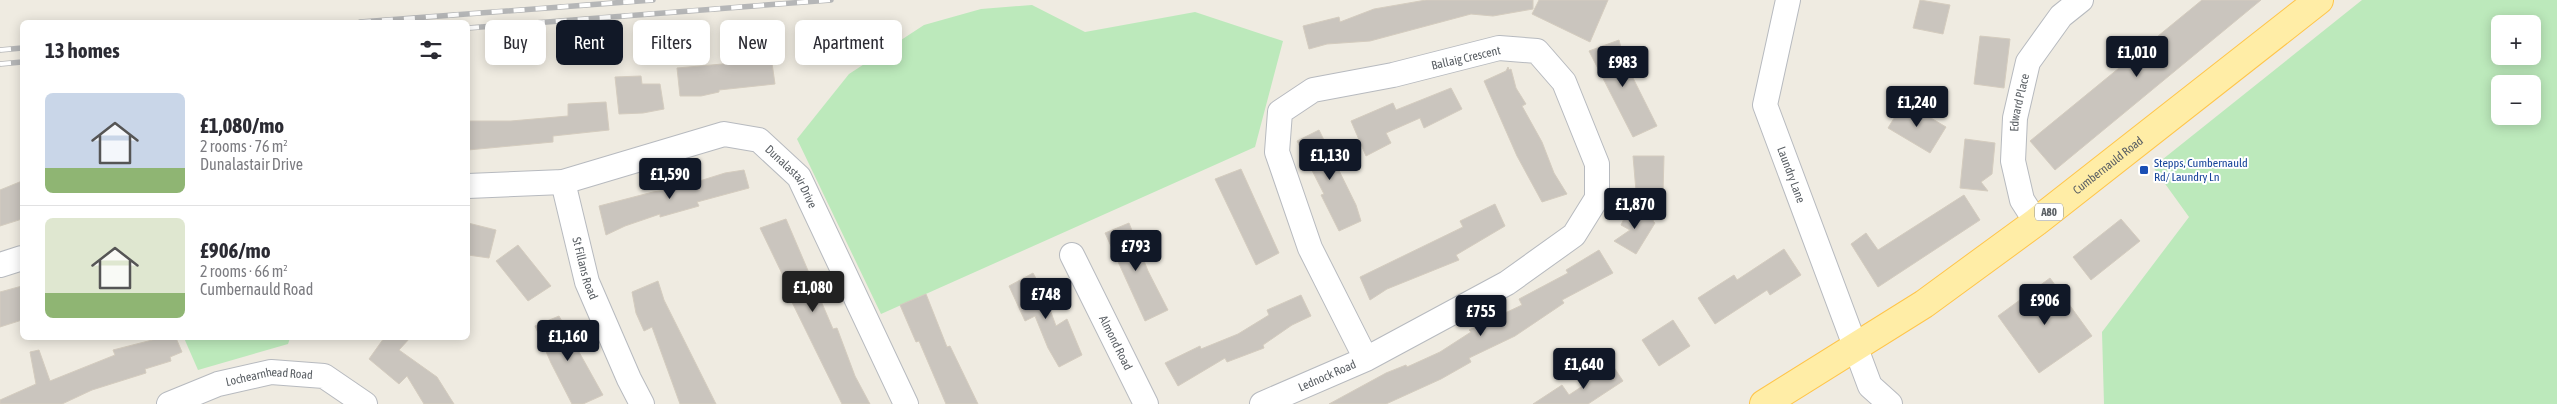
<!DOCTYPE html>
<html lang="en">
<head>
<meta charset="utf-8">
<style>
  :root { --surface:#fff; --page:#f2f2f3; --text:#2b2b33; --muted:#7c7c81; --line:#e1e1e2; --accent:#111827 }
  body { margin:0; font-family:"Asap Condensed",sans-serif; background:var(--page); color:var(--text); height:100vh; display:flex; flex-direction:column; font-size:19px; white-space:nowrap }
  * { box-sizing:border-box; margin:0 }
  p { font-size:16px; color:var(--muted) }
  .icon { flex:none; width:28px; height:28px; fill:none; stroke:currentColor; stroke-width:2; stroke-linecap:round; stroke-linejoin:round }
  .map { position:relative; flex:1; overflow:hidden }
  .side { position:absolute; left:20px; top:20px; width:450px; height:320px; display:flex; flex-direction:column; background:var(--surface); border-radius:8px; box-shadow:0 2px 12px #0003 }
  .side>* { flex:none }
  .top-card { position:absolute; left:485px; top:20px; width:475px; height:45px; display:flex; gap:10px }
  .controls { position:absolute; left:2491px; top:15px; display:grid; gap:10px }
  .controls a { display:grid; place-items:center; width:50px; height:50px; border-radius:8px; background:var(--surface); box-shadow:0 2px 12px #0003; font-size:25px }
  .price { position:absolute; translate:-50% -42px; padding:0 11px; border-radius:5px; background:var(--accent); color:#fff; font-size:16px; line-height:32px; filter:drop-shadow(0 1px 2px #0008) }
  .price::after { content:''; position:absolute; left:50%; top:30px; width:15px; height:11px; margin-left:-8px; background:inherit; clip-path:polygon(0 0,100% 0,50% 100%) }
  .price.selected { background:#222; color:#fff }
  ul { padding:0; list-style:none }
  li { display:flex; align-items:center; gap:15px; height:125px; padding:0 25px }
  li+li { border-top:1px solid var(--line) }
  li span { display:grid; place-items:center; flex:none; width:140px; height:100px; border-radius:8px; color:#555 }
  li>.icon { margin-inline-start:auto }
  span .icon { width:60px; height:60px; fill:#fffc; stroke-width:1 }
  li b { font-size:21px }
  h2 { display:flex; justify-content:space-between; align-items:center; height:60px; padding:0 25px; font-size:21px }
  .tag { padding:0 18px; border-radius:8px; background:var(--surface); box-shadow:0 2px 12px #0003; font-size:18px; line-height:45px }
  .tag.selected { background:var(--accent); color:#fff }
  .map>svg:first-child { display:block }
  .green { fill:#bce9bb; fill-rule:evenodd }
  .building { fill:#cac5be; stroke:#d4ccbf }
  .lines { fill:none; stroke-linecap:round; stroke-linejoin:round }
  .minor-casing { stroke:#b7babf; stroke-width:26 }
  .major-casing { stroke:#ffc54a; stroke-width:30 }
  .minor { stroke:#fff; stroke-width:24 }
  .major { stroke:#ffeda6; stroke-width:28 }
  .rail-casing { stroke:#b5b6b7; stroke-width:5.5 }
  .rail { stroke:#fff; stroke-width:4; stroke-dasharray:11; stroke-linecap:butt }
  .transit-dot { fill:#1a4fb4; stroke:#fff; stroke-width:2 }
  .labels { text-anchor:middle; dominant-baseline:central; stroke-width:4; stroke-linejoin:round; paint-order:stroke }
  .shield { fill:#fff; stroke:#8c8f92; stroke-width:1 }
  .shield-label { font-size:11px; font-weight:bold; fill:#5a5f64 }
  .street-label { font-size:12px; fill:#5a5f64; stroke:#fff }
  .transit-label { font-size:12px; fill:#164399; stroke:#fff; text-anchor:start }
</style>
</head>
<body>
<div class="map">
<svg width="2557" height="404" viewBox="0 0 2557 404">
  <rect width="100%" height="100%" fill="#efebe1"/>
  <path class="green" d="M 2362,0 L 2557,0 L 2557,404 L 2104,404 L 2102,332 L 2189,217 L 2153,167 ZM 2500,24 L 2532,24 L 2532,56 L 2500,56 ZM 2500,84 L 2532,84 L 2532,116 L 2500,116 Z
    M 1032,5 L 1085,32 L 1195,12 L 1283,41 L 1255,147 L 881,314 L 797,139 L 849,74 L 924,25 L 981,9 Z
    M 184,338 L 290,338 L 288,344 L 198,370 Z"/>
  <path class="building" d="M 1426,0 L 1533,0 L 1533,9 L 1493,16 L 1471,14 L 1370,41 L 1327,44 L 1309,49 L 1303,26 L 1339,17 L 1340,22 L 1374,9 Z
    M 1539,0 L 1608,0 L 1590,42 L 1532,14 Z
    M 1920,0 L 1950,5 L 1943,34 L 1913,28 Z
    M 2202,0 L 2261,0 L 2055,170 L 2030,141 Z
    M 1980,36 L 2010,39 L 2004,88 L 1974,84 Z
    M 1619,40 L 1624,60 L 1657,126 L 1633,137 L 1589,51 Z
    M 771,56 L 775,84 L 719,90 L 719,92 L 701,96 L 680,96 L 677,68 L 734,63 L 733,57 Z
    M 1508,67 L 1509,70 L 1511,69 L 1516,88 L 1526,104 L 1522,106 L 1542,142 L 1554,173 L 1567,194 L 1542,202 L 1517,156 L 1484,81 L 1506,71 Z
    M 641,76 L 642,84 L 660,84 L 664,109 L 643,113 L 619,114 L 615,77 Z
    M 1451,88 L 1462,109 L 1424,128 L 1420,118 L 1386,133 L 1391,143 L 1366,156 L 1351,121 L 1393,103 L 1396,110 Z
    M 606,102 L 609,130 L 553,136 L 553,142 L 468,150 L 468,121 L 511,121 L 568,116 L 568,104 Z
    M 1904,102 L 1946,127 L 1930,153 L 1888,128 Z
    M 1319,130 L 1356,205 L 1361,221 L 1339,231 L 1321,195 L 1324,194 L 1297,141 Z
    M 1965,139 L 1995,143 L 1992,174 L 1981,182 L 1988,191 L 1960,188 Z
    M 1633,156 L 1664,156 L 1663,193 L 1636,191 Z
    M 1241,169 L 1279,253 L 1256,265 L 1215,179 Z
    M 744,170 L 749,188 L 697,202 L 699,206 L 660,217 L 660,214 L 625,226 L 606,235 L 599,206 L 653,192 L 674,189 L 725,173 Z
    M 22,181 L 22,219 L 0,226 L 0,190 Z
    M 1964,195 L 1980,220 L 1878,287 L 1851,244 L 1866,233 L 1878,250 Z
    M 1495,204 L 1505,226 L 1456,255 L 1459,260 L 1387,289 L 1370,300 L 1360,277 L 1463,227 L 1460,221 Z
    M 1630,206 L 1649,219 L 1657,214 L 1653,221 L 1655,223 L 1636,254 L 1614,241 L 1630,230 L 1621,225 Z
    M 786,219 L 833,329 L 837,328 L 855,376 L 870,404 L 842,404 L 784,286 L 787,284 L 760,228 Z
    M 2121,219 L 2140,241 L 2091,280 L 2073,257 Z
    M 468,223 L 496,230 L 489,258 L 468,255 Z
    M 1129,223 L 1148,271 L 1168,310 L 1145,321 L 1105,233 Z
    M 518,245 L 551,286 L 528,301 L 496,261 Z
    M 1784,249 L 1801,275 L 1770,295 L 1767,290 L 1715,324 L 1698,298 L 1734,275 L 1737,280 Z
    M 1599,250 L 1613,273 L 1562,300 L 1564,303 L 1515,336 L 1469,358 L 1471,362 L 1441,379 L 1386,404 L 1329,404 L 1386,373 L 1406,365 L 1407,367 L 1440,352 L 1471,332 L 1469,330 L 1522,305 L 1519,299 L 1568,273 L 1566,270 Z
    M 1033,273 L 1044,293 L 1056,326 L 1067,319 L 1082,355 L 1059,367 L 1048,348 L 1035,316 L 1025,321 L 1009,286 Z
    M 2050,278 L 2092,336 L 2039,373 L 1998,316 Z
    M 658,281 L 664,300 L 716,404 L 680,404 L 652,327 L 644,331 L 636,313 L 632,292 Z
    M 22,286 L 22,320 L 0,327 L 0,292 Z
    M 926,294 L 947,347 L 950,346 L 978,404 L 946,404 L 919,341 L 916,342 L 900,305 Z
    M 1301,295 L 1311,316 L 1292,325 L 1263,345 L 1264,348 L 1227,362 L 1225,358 L 1178,386 L 1165,363 L 1200,346 L 1201,349 L 1238,334 L 1269,315 L 1267,310 Z
    M 559,316 L 603,395 L 583,404 L 572,404 L 551,363 L 535,326 Z
    M 1673,320 L 1690,346 L 1659,366 L 1642,340 Z
    M 160,338 L 176,338 L 182,352 L 170,357 L 171,361 L 145,369 L 146,373 L 92,390 L 62,404 L 0,404 L 0,400 L 36,384 L 30,352 L 39,350 L 50,381 L 115,355 L 113,350 Z
    M 384,338 L 410,338 L 399,350 L 437,377 L 454,404 L 424,404 L 407,376 L 399,384 L 369,359 Z
    M 1613,366 L 1623,381 L 1588,404 L 1533,404 L 1562,385 L 1569,395 Z"/>
  <g class="lines">
    <defs>
      <g id="minor">
        <path id="s1" d="M 1788,0 L 1765,105 L 1870,386 L 1890,404"/>
        <path id="s2" d="M 563,182 L 587,282 L 629,379 L 642,404"/>
        <path id="s3" d="M 468,186 L 563,182 L 724,134 L 759,140 L 799,177 L 906,404"/>
        <path id="s4" d="M 2036,222 L 2022,200 L 2013,161 L 2015,118 L 2028,62 L 2061,16 L 2081,0"/>
        <path id="s5" d="M 1072,255 L 1146,404"/>
        <path d="M 0,265 L 22,258"/>
        <path id="s6" d="M 169,404 L 218,384 L 271,372 L 324,376 L 365,404"/>
        <path id="s7" d="M 1262,404 L 1366,359 L 1507,283 L 1574,235 L 1597,198 L 1597,164 L 1564,82 L 1537,51 L 1499,48 L 1393,75 L 1313,90 L 1280,112 L 1277,152 L 1310,248 L 1366,359"/>
      </g>
      <g id="major">
        <path id="s8" d="M 1764,404 L 1924,304 L 2036,222 L 2319,0"/>
      </g>
    </defs>
    <use href="#minor" class="minor-casing"/>
    <use href="#major" class="major-casing"/>
    <use href="#minor" class="minor"/>
    <use href="#major" class="major"/>
    <defs>
      <path id="rail" d="M 360,22 L 653,0
        M 468,28 L 831,0
        M 0,50 L 22,48
        M 0,64 L 22,62"/>
    </defs>
    <use href="#rail" class="rail-casing"/>
    <use href="#rail" class="rail"/>
  </g>
  <rect class="transit-dot" x="2139" y="165" width="10" height="10" rx="2.5"/>
  <g class="labels">
    <rect class="shield" x="2035" y="203.5" width="28" height="17" rx="4"/>
    <g class="shield-label">
      <text x="2049" y="212">A80</text>
    </g>
    <g class="street-label">
      <text transform="translate(1466 58) rotate(-13)">Ballaig Crescent</text>
      <text stroke="none"><textPath href="#s4" startOffset="125">Edward Place</textPath></text>
      <text stroke="none"><textPath href="#s8" startOffset="419">Cumbernauld Road</textPath></text>
      <text stroke="none"><textPath href="#s1" startOffset="182">Laundry Lane</textPath></text>
      <text stroke="none"><textPath href="#s3" startOffset="348">Dunalastair Drive</textPath></text>
      <text stroke="none"><textPath href="#s2" startOffset="89">St Fillans Road</textPath></text>
      <text stroke="none"><textPath href="#s5" startOffset="98">Almond Road</textPath></text>
      <text stroke="none"><textPath href="#s7" startOffset="71">Lednock Road</textPath></text>
      <text stroke="none"><textPath href="#s6" startOffset="105">Lochearnhead Road</textPath></text>
    </g>
    <g class="transit-label">
      <text x="2154" y="163">Stepps, Cumbernauld<tspan x="2154" dy="14">Rd/ Laundry Ln</tspan></text>
    </g>
  </g>
</svg>
<div class="controls">
<a>+</a>
<a>−</a>
</div>
<b class="price" style="left:2137px;top:78px">£1,010</b>
<b class="price" style="left:1623px;top:88px">£983</b>
<b class="price" style="left:1917px;top:128px">£1,240</b>
<b class="price" style="left:1330px;top:181px">£1,130</b>
<b class="price" style="left:670px;top:200px">£1,590</b>
<b class="price" style="left:1635px;top:230px">£1,870</b>
<b class="price" style="left:1136px;top:272px">£793</b>
<b class="price selected" style="left:813px;top:313px">£1,080</b>
<b class="price" style="left:1046px;top:320px">£748</b>
<b class="price" style="left:2045px;top:326px">£906</b>
<b class="price" style="left:1481px;top:337px">£755</b>
<b class="price" style="left:568px;top:362px">£1,160</b>
<b class="price" style="left:1584px;top:390px">£1,640</b>
<div class="top-card">
<a class="tag">Buy</a>
<a class="tag selected">Rent</a>
<a class="tag">Filters</a>
<a class="tag">New</a>
<a class="tag">Apartment</a>
</div>
<section class="side">
<h2>13 homes<svg class="icon" aria-label="filters" viewBox="0 0 24 24"><path d="M4 7h16M4 17h16"/><circle cx="9" cy="7" r="2"/><circle cx="15" cy="17" r="2"/></svg></h2>
<ul>
<li><span style="background:linear-gradient(#c9d6e8 75%,#8fb573 0)"><svg class="icon" aria-label="home" viewBox="0 0 24 24"><path d="M3 11l9-7 9 7M6 9v11h12V9"/></svg></span><div><b>£1,080/mo</b><p>2 rooms · 76 m²</p><p>Dunalastair Drive</p></div></li>
<li><span style="background:linear-gradient(#dfe7d0 75%,#8fb573 0)"><svg class="icon" aria-label="home" viewBox="0 0 24 24"><path d="M3 11l9-7 9 7M6 9v11h12V9"/></svg></span><div><b>£906/mo</b><p>2 rooms · 66 m²</p><p>Cumbernauld Road</p></div></li>
</ul>
</section>
</div>
</body>
</html>
